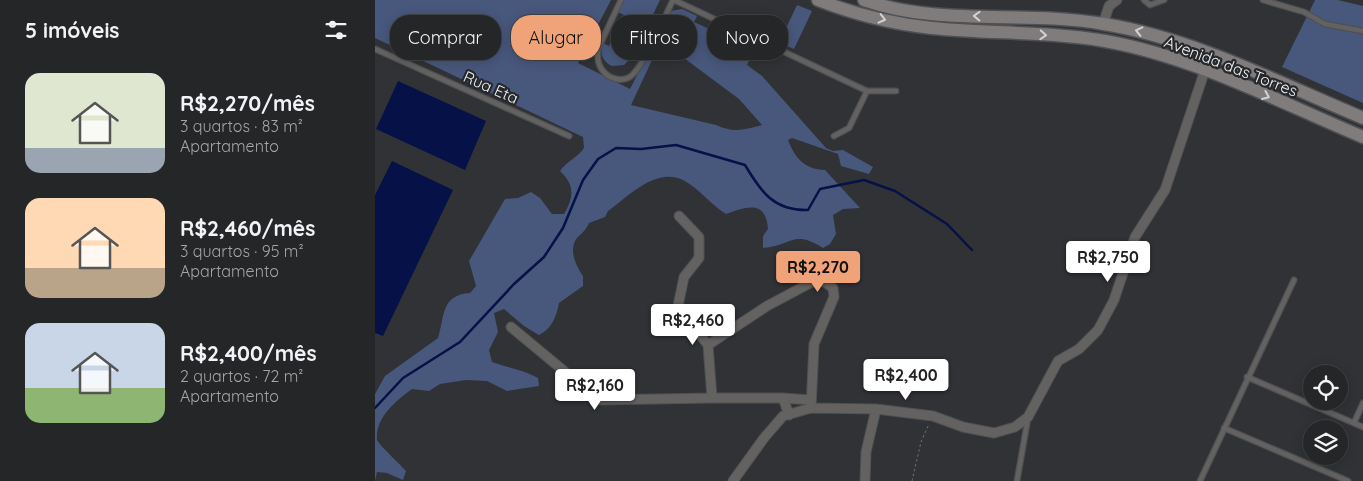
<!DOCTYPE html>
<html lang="pt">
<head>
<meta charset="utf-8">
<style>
  :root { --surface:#242628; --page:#2c2e30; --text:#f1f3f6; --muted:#a3a5a8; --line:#414345; --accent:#f0a279 }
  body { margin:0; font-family:Quicksand,sans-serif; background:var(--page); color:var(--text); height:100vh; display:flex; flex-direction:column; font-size:19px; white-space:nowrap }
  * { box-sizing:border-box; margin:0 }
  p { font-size:16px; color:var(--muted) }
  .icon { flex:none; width:28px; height:28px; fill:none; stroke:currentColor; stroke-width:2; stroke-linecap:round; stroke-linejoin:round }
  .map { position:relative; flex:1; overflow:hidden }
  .panel { display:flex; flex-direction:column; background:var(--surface); width:375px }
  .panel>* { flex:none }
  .top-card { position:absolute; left:15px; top:15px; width:475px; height:45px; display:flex; gap:10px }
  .buttons { position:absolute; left:928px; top:365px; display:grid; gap:10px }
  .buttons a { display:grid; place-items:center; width:45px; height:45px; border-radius:50%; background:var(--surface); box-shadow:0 2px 12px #0003,0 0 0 1px var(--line); font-size:25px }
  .price { position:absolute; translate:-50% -42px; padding:0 11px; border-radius:5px; background:#fff; color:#222; font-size:16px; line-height:32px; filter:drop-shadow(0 1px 2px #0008) }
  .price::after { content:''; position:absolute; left:50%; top:30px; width:15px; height:11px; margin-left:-8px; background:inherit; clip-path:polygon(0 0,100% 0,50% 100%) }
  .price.active { background:var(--accent); color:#111 }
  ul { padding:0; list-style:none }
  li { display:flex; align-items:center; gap:15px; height:125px; padding:0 25px }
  li span { display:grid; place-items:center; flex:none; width:140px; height:100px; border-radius:15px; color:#555 }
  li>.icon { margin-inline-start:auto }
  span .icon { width:60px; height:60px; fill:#fffc; stroke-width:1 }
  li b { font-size:21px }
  h2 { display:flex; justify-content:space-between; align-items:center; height:60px; padding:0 25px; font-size:21px }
  .pill { padding:0 18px; border-radius:20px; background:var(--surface); box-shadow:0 2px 12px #0003,0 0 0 1px var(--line); font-size:18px; line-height:45px }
  .pill.active { background:var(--accent); color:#111 }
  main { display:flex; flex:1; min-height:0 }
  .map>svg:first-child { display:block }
  .green { fill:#48577c; fill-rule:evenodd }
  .water { fill:#061148 }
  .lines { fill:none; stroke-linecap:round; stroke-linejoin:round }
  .stream { stroke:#061148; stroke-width:2.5 }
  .service-casing { stroke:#4e5054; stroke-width:7 }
  .minor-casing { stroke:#4e5054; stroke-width:11 }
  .secondary-casing { stroke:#4e5054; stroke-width:15 }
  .path { stroke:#6e7073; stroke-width:1; stroke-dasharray:2.5 2.5; stroke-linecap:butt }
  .service { stroke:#646261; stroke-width:4.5 }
  .minor { stroke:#646261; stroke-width:9 }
  .secondary { stroke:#807c7b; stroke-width:12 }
  .oneway { stroke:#d2d2d4 }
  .labels { text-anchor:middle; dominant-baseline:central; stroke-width:4.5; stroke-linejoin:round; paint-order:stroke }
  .street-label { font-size:16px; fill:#edeff1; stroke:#26282c }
</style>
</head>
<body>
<main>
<section class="panel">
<h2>5 imóveis<svg class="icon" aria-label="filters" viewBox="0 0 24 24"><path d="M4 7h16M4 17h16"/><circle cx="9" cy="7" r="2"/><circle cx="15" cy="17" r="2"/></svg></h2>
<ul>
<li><span style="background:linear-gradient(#dfe7d0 75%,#9aa5b1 0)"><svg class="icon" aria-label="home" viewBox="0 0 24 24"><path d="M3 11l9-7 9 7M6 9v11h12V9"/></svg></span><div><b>R$2,270/mês</b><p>3 quartos · 83 m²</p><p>Apartamento</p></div></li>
<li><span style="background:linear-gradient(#ffd9b3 70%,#b9a48a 0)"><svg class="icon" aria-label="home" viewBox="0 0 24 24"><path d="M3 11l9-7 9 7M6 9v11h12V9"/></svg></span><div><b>R$2,460/mês</b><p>3 quartos · 95 m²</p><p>Apartamento</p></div></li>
<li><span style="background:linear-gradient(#c9d6e8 65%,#8fb573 0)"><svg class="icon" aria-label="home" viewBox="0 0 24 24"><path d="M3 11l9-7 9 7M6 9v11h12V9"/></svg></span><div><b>R$2,400/mês</b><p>2 quartos · 72 m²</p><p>Apartamento</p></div></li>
</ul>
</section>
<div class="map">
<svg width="988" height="481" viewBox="0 0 988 481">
  <rect width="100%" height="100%" fill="#303236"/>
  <path class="green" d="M 0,0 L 236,0 L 203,63 L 255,89 L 295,11 L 307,9 L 322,16 L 319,22 L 371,46 L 375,40 L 382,44 L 372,65 L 387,76 L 451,148 L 458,151 L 468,150 L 498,167 L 494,174 L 466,166 L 463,154 L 417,138 L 413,140 C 420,158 429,169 450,170 L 485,208 L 468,209 L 458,215 L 461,234 L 455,244 L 448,248 C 418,229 417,246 388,248 L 388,236 L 393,229 C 391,199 371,207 351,214 C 336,205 324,188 308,180 C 280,167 253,197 233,211 L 230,217 L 214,223 C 211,230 207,233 202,238 C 193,249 201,266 208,276 L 208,286 L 184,303 C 181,318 177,328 164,335 L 149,326 L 129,309 L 119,313 L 123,332 L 114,350 L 117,362 C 133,368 149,370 163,378 L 164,386 L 132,391 L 112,381 L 91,380 L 65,384 L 54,391 L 37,389 C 22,400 0,417 2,440 C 5,446 25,464 31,471 L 28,480 L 12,473 L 2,472 L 0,481 L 0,394 L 10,376 L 63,338 C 70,315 66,295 95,293 L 101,286 L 94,261 L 130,199 L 143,198 L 156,192 L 165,198 L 177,214 L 189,214 C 199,197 200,185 185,171 C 192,161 202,158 209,148 L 208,137 L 0,38 ZM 286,41 L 364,99 L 387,125 C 369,130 358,133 341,125 L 256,105 Z
    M 248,0 L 285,0 L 271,29 L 265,27 L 251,55 L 256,58 L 249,65 L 237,66 C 228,61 224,54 228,43 L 234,46 L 249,15 L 243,12 Z
    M 940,0 L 963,0 L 988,6 L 988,103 L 907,67 Z
    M 422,5 L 437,11 L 419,49 L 404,43 Z"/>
  <path class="water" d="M 23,81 L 111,121 L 90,170 L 1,129 Z
    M 17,161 L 78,190 L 8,336 L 0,333 L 0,195 Z"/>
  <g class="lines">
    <path class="stream" d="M 0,408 L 28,378 L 85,342 L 139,284 L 169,257 L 188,228 L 208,180 L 223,159 L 241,148 L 266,149 L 301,145 L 370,165 C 386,192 399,211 433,210 L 445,189 L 489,180 L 520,191 L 572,224 L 597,250"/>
    <defs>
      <path id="service" d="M 246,0 L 223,49 C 222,59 223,67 231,74 C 236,79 246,81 253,78 C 267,72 290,16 298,0
        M 299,0 L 492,91 L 521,91
        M 769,0 L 775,5 L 789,0
        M 888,0 L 929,12 L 950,24 L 988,31
        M 0,49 L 194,136
        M 459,136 L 474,128 L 492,91
        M 872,377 L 988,427
        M 979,423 L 988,403
        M 849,428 L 973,481
        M 642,481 L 653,418
        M 825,481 L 919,280"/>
      <path id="minor" d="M 728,24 L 734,6 L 742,0
        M 304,216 L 324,237 L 324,258 L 309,277 L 303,306 L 333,345 L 337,398 L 408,398 L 414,415
        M 136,327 L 224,400 L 337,398
        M 333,345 L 392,306 L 439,281 L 450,282 L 458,288 L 459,297 L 439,344 L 436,408
        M 408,398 L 436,400
        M 358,481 L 389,438 L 408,416 L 436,408 L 501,409 L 558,416 L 588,427 L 619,433 L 640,427 L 653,417 L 683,361 L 704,349 L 723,330 L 739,300 L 760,237 L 790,190 L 830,70
        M 490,481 L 491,452 L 501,409"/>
      <path id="secondary" d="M 443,0 C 479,14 518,24 557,28 C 614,34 673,31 730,41 C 820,57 904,102 988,137
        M 489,0 C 566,27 650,10 729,24 C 820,39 904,83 988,118"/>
    </defs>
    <use href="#service" class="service-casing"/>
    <use href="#minor" class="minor-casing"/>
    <use href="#secondary" class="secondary-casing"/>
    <path class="path" d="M 246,19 L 276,33
      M 537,481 L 546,442 L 554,424"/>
    <use href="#service" class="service"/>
    <use href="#minor" class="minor"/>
    <use href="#secondary" class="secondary"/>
  </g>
  <defs><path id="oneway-chevron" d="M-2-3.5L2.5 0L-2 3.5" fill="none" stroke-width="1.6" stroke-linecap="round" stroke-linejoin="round" transform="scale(1.25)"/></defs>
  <g class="oneway">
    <use href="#oneway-chevron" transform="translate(602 16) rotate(-178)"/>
    <use href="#oneway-chevron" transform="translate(507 19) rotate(14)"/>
    <use href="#oneway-chevron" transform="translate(764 31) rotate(-167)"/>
    <use href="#oneway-chevron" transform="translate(668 35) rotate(3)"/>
    <use href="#oneway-chevron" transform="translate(891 96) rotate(23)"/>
  </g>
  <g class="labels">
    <g class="street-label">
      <text transform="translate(856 66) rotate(21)">Avenida das Torres</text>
      <text transform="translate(116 87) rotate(24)">Rua Eta</text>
    </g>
  </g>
</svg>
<div class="buttons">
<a><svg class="icon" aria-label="locate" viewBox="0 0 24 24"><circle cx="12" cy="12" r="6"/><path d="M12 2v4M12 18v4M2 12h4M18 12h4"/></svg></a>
<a><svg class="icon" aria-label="layers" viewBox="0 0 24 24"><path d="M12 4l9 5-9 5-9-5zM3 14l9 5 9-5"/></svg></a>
</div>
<b class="price" style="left:733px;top:283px">R$2,750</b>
<b class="price active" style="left:443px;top:293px">R$2,270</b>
<b class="price" style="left:318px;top:346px">R$2,460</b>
<b class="price" style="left:531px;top:401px">R$2,400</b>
<b class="price" style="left:220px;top:411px">R$2,160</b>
<div class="top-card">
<a class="pill">Comprar</a>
<a class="pill active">Alugar</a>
<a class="pill">Filtros</a>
<a class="pill">Novo</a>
</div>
</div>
</main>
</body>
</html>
